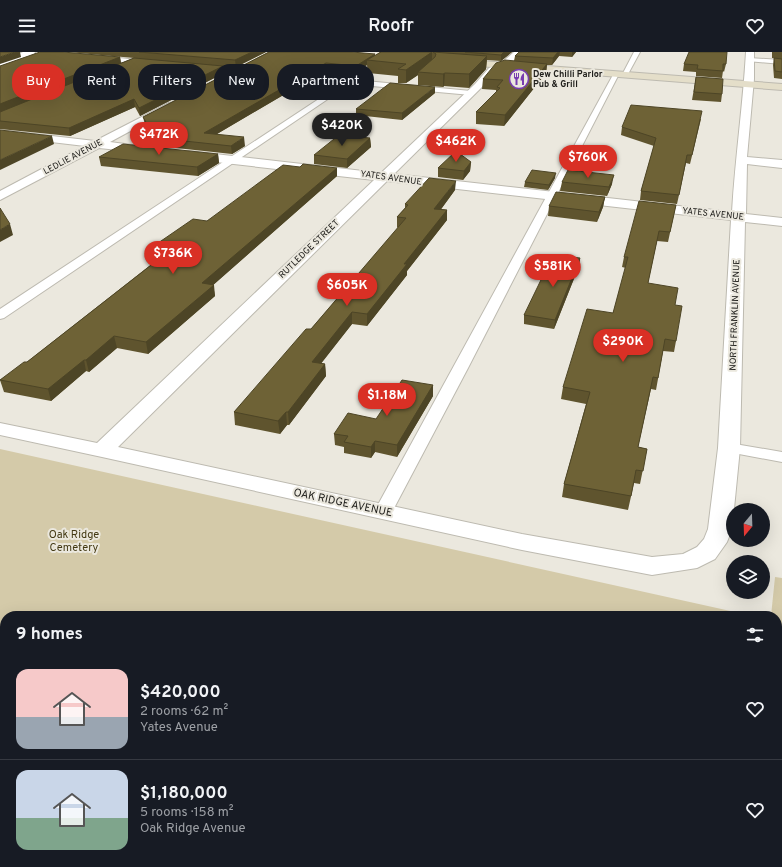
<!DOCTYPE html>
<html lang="en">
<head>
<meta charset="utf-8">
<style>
  :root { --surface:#171b24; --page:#20242c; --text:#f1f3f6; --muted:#9ea1a6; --line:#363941; --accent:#d93025 }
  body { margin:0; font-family:Overpass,sans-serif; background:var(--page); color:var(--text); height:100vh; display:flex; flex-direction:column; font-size:15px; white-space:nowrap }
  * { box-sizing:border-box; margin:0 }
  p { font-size:13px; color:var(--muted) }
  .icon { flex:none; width:22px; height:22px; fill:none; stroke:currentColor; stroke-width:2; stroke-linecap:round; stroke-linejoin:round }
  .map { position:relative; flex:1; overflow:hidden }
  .side { position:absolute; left:0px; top:559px; width:782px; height:256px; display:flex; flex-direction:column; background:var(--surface); border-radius:16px 16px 0 0; box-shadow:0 4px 16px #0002 }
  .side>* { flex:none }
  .guide { position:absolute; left:12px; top:12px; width:400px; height:36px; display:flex; gap:8px }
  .needle { width:26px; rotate:199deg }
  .tools { position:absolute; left:726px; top:451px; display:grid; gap:8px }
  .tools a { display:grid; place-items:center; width:44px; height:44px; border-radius:50%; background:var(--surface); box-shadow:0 4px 16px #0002; font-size:20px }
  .price { position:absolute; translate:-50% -34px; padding:0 9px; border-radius:14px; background:var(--accent); color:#fff; font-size:13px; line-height:26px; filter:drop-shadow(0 1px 2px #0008) }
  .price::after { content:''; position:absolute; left:50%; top:24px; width:12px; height:9px; margin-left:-6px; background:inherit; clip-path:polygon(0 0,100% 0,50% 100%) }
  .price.selected { background:#222; color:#fff }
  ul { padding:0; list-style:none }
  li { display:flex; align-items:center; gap:12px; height:100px; padding:0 16px }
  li+li { border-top:1px solid var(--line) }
  li span { display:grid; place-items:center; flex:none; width:112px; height:80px; border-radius:12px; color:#555 }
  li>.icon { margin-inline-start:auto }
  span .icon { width:48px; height:48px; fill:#fffc; stroke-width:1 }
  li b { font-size:17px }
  h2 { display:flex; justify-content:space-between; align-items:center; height:48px; padding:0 16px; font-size:17px }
  .pill { padding:0 14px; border-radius:16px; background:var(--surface); box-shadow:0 4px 16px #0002; font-size:14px; line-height:36px }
  .pill.selected { background:var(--accent); color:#fff }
  header { display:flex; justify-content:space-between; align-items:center; height:52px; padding:0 16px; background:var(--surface); font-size:18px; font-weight:600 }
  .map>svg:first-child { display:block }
  .green { fill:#d4caa9 }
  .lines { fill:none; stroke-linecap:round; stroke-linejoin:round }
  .lane-casing { stroke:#bdbab0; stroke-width:2 }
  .street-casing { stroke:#bdbab0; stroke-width:2 }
  .secondary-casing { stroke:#bdbab0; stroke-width:2 }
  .lane { fill:#fff; fill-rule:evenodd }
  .street { fill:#fff; fill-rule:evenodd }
  .secondary { fill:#e4dec9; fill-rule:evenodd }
  .wall { fill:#5f542e }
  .shaded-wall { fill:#4d4526 }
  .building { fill:#6e6236; stroke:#4d4526 }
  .labels { text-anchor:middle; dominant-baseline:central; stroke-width:4; stroke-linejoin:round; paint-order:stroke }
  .far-poi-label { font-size:9px; font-weight:bold; fill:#21201d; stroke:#ebe8de; text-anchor:start }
  .far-street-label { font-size:9px; fill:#21201d; stroke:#ebe8de }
  .street-label { font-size:11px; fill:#21201d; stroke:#ebe8de }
  .park-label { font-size:11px; fill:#433913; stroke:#ebe8de }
</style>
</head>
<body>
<header><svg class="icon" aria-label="menu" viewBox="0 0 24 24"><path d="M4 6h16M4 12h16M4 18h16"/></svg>Roofr<svg class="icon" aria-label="heart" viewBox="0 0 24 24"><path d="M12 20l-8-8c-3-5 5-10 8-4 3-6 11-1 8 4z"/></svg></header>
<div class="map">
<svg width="782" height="815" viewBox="0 0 782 815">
  <rect width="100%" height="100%" fill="#ebe8de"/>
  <path class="green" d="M 0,397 L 753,564 L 5,564 L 5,810 L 777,810 L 777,564 L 771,564 L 775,525 L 782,526 L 782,815 L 0,815 Z"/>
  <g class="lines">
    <defs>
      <path id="lane" d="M 634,0 L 640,0 L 627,24 L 623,24 L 622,23 Z
        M 99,4 L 148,9 L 151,11 L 148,13 L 97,7 L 96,6 Z
        M 384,4 L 387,6 L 386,7 L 355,28 L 471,39 L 475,41 L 471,43 L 350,32 L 4,266 L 0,267 L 0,257 Z
        M 749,6 L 782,8 L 782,12 L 747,9 L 746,8 Z
        M 203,14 L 239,17 L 242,19 L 239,21 L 201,17 L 201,15 Z
        M 614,21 L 619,22 L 468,316 L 392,460 L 389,464 L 383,465 L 377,464 L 374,460 Z
        M 729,391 L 782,400 L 782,410 L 723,399 L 721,396 L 723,393 Z
        M 782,731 L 782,753 L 777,755 L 777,733 Z
        M 621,810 L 653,810 L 651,815 L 619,815 Z"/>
      <path id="street" d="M 23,0 L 35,0 L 34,2 L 0,14 L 0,8 Z
        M 514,0 L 523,0 L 506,16 L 495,20 L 481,36 L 394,122 L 732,160 C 735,107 743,53 746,0 L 754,0 L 754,27 L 747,105 L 782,108 L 782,116 L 747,112 L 746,162 L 782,166 L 782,174 L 745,170 L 740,396 L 732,477 L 727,490 L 715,507 L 697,516 L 652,523 L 522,498 L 102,405 L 0,383 L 0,371 L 97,391 L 374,128 L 189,107 L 185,106 L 183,103 L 185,100 L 189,99 L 381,121 L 475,32 L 489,16 L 500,12 ZM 387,129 L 731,168 L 718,396 L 708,477 L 704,487 L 697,495 L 683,502 L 652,505 L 522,482 L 118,395 Z
        M 169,51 L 174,54 L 173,56 L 110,90 L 147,95 L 151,96 L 153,98 L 151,100 L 147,101 L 99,96 L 0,148 L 0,139 L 85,94 L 0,84 L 0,78 L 95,89 Z"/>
      <path id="secondary" d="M 456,7 L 782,32 L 782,38 L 453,12 L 452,10 L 453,8 Z"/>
    </defs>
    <use href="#lane" class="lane-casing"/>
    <use href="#street" class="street-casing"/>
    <use href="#secondary" class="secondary-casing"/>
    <use href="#lane" class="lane"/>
    <use href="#street" class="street"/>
    <use href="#secondary" class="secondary"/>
  </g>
  <path class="wall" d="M 68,0 L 266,0 L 236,15 L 185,11 L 223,14 L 224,21 L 140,64 L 135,55 L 70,84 L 0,77 L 0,14 L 120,5 L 121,11 L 134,6 Z
    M 269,0 L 375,4 L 380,0 L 378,0 L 512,0 L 501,9 L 487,8 L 486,17 L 469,36 L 444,34 L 443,35 L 418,33 L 418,23 L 406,31 L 398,31 L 398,24 L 368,21 L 367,13 L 356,20 L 326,18 L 217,82 L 245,94 L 232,102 L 139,92 L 138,84 L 148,79 L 145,73 L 143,65 Z
    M 519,0 L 576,0 L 572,5 L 559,4 L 552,13 L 547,13 L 546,21 L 504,74 L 476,72 L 476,60 L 496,40 L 496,38 L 482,37 L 483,27 L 514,9 L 515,4 Z
    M 772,0 L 782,0 L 782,27 L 774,26 L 773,13 L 774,6 L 772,6 Z
    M 684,12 L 726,12 L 724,20 L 723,19 L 722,26 L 696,24 L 696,20 L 683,19 Z
    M 696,25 L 722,42 L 721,50 L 692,48 Z
    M 435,41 L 402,68 L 356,63 L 356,57 Z
    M 701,67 L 690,112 L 686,111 L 677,152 L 640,148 L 641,139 L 654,94 L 621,83 L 622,75 Z
    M 370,86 L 371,95 L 347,116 L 314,112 L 314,103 Z
    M 218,102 L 219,111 L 198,124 L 101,114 L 99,105 Z
    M 471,110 L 470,119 L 463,128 L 438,125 L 438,116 Z
    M 300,115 L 337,116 L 337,124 L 213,233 L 215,244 L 148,302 L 117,296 L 89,320 L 86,319 L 51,349 L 4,340 L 0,328 L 27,310 L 153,211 L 147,210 L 145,200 L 207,169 Z
    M 555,126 L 548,138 L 524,135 L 525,130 Z
    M 562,130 L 612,132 L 607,144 L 560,139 Z
    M 455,138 L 441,157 L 447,158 L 447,168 L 407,219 L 407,223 L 367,274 L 352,272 L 321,311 L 325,312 L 326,324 L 289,373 L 287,373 L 280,382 L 235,373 L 234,360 L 311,277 L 398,176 L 397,175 L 397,165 L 405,156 L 405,152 Z
    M 605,145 L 603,155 L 597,170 L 548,164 L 549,154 Z
    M 676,153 L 668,190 L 657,189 L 648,231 L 675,253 L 676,289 L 674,300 L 663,299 L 656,338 L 651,337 L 638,395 L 647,397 L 640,432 L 634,431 L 628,458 L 562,445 L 564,432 L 586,352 L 561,347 L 563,335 L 613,261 L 626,216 L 622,215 L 624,205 Z
    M 580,206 L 579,214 L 554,277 L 524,272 L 524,263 Z
    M 433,333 L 433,344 L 397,405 L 375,400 L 371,406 L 344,401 L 344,395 L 335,393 L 334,382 L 376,367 Z"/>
  <path class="shaded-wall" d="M 15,0 L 20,0 L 21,5 L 0,12 L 0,5 Z
    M 252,0 L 266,0 L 236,15 L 235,8 Z
    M 432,0 L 432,13 L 418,20 L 418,23 L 406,31 L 406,18 Z
    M 504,0 L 512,0 L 501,9 L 501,3 Z
    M 558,0 L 560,0 L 559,4 L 552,13 L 553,6 Z
    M 572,0 L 576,0 L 572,5 Z
    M 375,2 L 375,8 L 367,8 L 367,13 L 356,20 L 356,14 Z
    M 487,4 L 486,17 L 469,36 L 469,22 Z
    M 120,5 L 121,12 L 0,60 L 0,52 Z
    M 326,11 L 326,18 L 205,89 L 204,81 Z
    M 547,12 L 546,21 L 504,74 L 505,63 Z
    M 223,14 L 224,21 L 140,64 L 139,56 Z
    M 445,21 L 444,34 L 443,35 L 443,22 Z
    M 435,35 L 435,41 L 402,68 L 402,61 Z
    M 134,47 L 135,55 L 70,84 L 69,76 Z
    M 52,84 L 54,92 L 0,118 L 0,108 Z
    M 244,85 L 245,94 L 232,102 L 231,94 Z
    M 370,86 L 371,95 L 347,116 L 347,107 Z
    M 218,102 L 219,111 L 198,124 L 197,115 Z
    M 471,110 L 470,119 L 463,128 L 464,119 Z
    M 337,116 L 337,124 L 203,242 L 202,231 Z
    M 556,121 L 555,126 L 548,138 L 549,133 Z
    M 614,123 L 612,132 L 607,144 L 609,135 Z
    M 456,129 L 455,138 L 434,167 L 434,157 Z
    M 605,145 L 603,155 L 597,170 L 599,160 Z
    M 447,158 L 447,168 L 407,219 L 407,223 L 367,274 L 367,262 L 404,212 Z
    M 10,172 L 13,183 L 0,190 L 0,178 Z
    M 580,206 L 579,214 L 554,277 L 555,268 Z
    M 214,233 L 215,244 L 148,302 L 146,290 Z
    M 352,260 L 352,272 L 313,322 L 312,310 Z
    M 114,284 L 117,296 L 89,320 L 86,308 Z
    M 84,308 L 86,319 L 51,349 L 48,337 Z
    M 325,312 L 326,324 L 289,373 L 288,360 Z
    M 433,333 L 433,344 L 397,405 L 397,393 Z
    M 286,360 L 287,373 L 280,382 L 278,369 Z
    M 375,389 L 375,400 L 371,406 L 371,395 Z"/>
  <path class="building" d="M 0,0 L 15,0 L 0,5 Z
    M 40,0 L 63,0 L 120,5 L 0,52 L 0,14 Z
    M 139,0 L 252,0 L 235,8 Z
    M 269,0 L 352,0 L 375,2 L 356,14 L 326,11 L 204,81 L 244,85 L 231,94 L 138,84 L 150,77 L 143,65 Z
    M 381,0 L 432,0 L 406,18 L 398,17 L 406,12 L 367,8 Z
    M 433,0 L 487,4 L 469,22 L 445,21 L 443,22 L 418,20 L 435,5 L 436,2 Z
    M 465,0 L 504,0 L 501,3 Z
    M 519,0 L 558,0 L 553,6 L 515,4 Z
    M 689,0 L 727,0 L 726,12 L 723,12 L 723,19 L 697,17 L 698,13 L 684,12 Z
    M 134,6 L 223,14 L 139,56 L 134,47 L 69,76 L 0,69 L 0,60 Z
    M 774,6 L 782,7 L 782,20 L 775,19 Z
    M 505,8 L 547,12 L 505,63 L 476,60 L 500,36 L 497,35 L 503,28 L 483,27 L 496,11 Z
    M 696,25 L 723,27 L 722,42 L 694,40 Z
    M 390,31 L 435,35 L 402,61 L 356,57 Z
    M 631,53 L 702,59 L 692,103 L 687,103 L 679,143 L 641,139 L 656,86 L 622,75 Z
    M 0,78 L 52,84 L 0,108 Z
    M 339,83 L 370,86 L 347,107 L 314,103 Z
    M 123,92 L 218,102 L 197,115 L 99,105 Z
    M 456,99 L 471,110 L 464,119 L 438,116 Z
    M 303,112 L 337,116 L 202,231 L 214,233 L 146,290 L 114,284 L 86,308 L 84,308 L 48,337 L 0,328 L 24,310 L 27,310 L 164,203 L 145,200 L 193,167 L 207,169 L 283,113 L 300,115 Z
    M 532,118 L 556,121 L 549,133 L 525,130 Z
    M 568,118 L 614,123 L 609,135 L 562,130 Z
    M 429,126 L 456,129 L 434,157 L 447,158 L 404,212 L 407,212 L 367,262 L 352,260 L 312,310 L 325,312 L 288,360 L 286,360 L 278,369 L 234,360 L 306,277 L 311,277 L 406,166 L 397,165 L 408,153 L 405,152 Z
    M 556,140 L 605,145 L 599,160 L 549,154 Z
    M 639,149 L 676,153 L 670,180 L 659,179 L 648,231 L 678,236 L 675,253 L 682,254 L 676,289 L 665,287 L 658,326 L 653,325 L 638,395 L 647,397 L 643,419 L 636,418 L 631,444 L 564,432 L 590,340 L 563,335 L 587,257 L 613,261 L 628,205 L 624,205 Z
    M 0,156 L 10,172 L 0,178 Z
    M 553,203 L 580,206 L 555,268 L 524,263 Z
    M 402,328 L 433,333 L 397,393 L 375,389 L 371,395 L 344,390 L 348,384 L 334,382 L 348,361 L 376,367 Z"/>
  <defs>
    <symbol id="restaurant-ring" viewBox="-11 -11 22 22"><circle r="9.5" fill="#ebe8de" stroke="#783cb1" stroke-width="1.5"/><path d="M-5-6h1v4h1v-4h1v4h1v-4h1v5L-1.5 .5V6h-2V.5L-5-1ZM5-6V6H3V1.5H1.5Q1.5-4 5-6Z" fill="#783cb1"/></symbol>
  </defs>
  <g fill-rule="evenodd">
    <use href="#restaurant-ring" x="508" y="16" width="22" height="22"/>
  </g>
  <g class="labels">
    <g class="far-poi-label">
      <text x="533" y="22">Dew Chilli Parlor<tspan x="533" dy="10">Pub &amp; Grill</tspan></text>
    </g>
    <g class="far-street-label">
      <text transform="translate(73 105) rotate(-28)">LEDLIE AVENUE</text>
      <text transform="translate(391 126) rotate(8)">YATES AVENUE</text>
      <text transform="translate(713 162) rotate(6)">YATES AVENUE</text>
      <text transform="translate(309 197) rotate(-44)">RUTLEDGE STREET</text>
      <text transform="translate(735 263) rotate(-88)">NORTH FRANKLIN AVENUE</text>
    </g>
    <g class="street-label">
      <text transform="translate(343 451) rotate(12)">OAK RIDGE AVENUE</text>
    </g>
    <g class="park-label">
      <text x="74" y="483">Oak Ridge<tspan x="74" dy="13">Cemetery</tspan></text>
    </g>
  </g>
</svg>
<div class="tools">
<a><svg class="needle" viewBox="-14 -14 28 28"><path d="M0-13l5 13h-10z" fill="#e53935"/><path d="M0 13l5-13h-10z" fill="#9ea1a6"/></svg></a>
<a><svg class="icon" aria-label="layers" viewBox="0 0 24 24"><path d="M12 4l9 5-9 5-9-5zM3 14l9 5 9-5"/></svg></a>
</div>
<b class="price selected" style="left:342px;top:95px">$420K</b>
<b class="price" style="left:159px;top:104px">$472K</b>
<b class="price" style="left:456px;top:111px">$462K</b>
<b class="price" style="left:588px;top:127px">$760K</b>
<b class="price" style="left:173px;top:223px">$736K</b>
<b class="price" style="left:553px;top:236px">$581K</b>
<b class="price" style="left:347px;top:255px">$605K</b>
<b class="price" style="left:623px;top:311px">$290K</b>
<b class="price" style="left:387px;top:365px">$1.18M</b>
<div class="guide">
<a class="pill selected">Buy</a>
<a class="pill">Rent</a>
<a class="pill">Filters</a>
<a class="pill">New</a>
<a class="pill">Apartment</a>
</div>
<section class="side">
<h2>9 homes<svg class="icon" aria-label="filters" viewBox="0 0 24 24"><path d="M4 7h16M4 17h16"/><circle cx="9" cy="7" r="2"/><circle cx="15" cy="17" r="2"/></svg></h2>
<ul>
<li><span style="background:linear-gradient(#f6c9c9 60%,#9aa5b1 0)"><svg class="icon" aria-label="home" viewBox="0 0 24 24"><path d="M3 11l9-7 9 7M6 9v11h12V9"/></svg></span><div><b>$420,000</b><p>2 rooms · 62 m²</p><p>Yates Avenue</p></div><svg class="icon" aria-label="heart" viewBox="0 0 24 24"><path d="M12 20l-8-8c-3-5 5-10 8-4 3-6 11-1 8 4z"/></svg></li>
<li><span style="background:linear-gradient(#c9d6e8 60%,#7fa58c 0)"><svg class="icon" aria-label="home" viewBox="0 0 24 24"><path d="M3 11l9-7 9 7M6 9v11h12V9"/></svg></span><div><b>$1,180,000</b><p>5 rooms · 158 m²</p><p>Oak Ridge Avenue</p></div><svg class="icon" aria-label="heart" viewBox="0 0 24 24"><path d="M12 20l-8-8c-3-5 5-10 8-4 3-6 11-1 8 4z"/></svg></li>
</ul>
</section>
</div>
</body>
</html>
